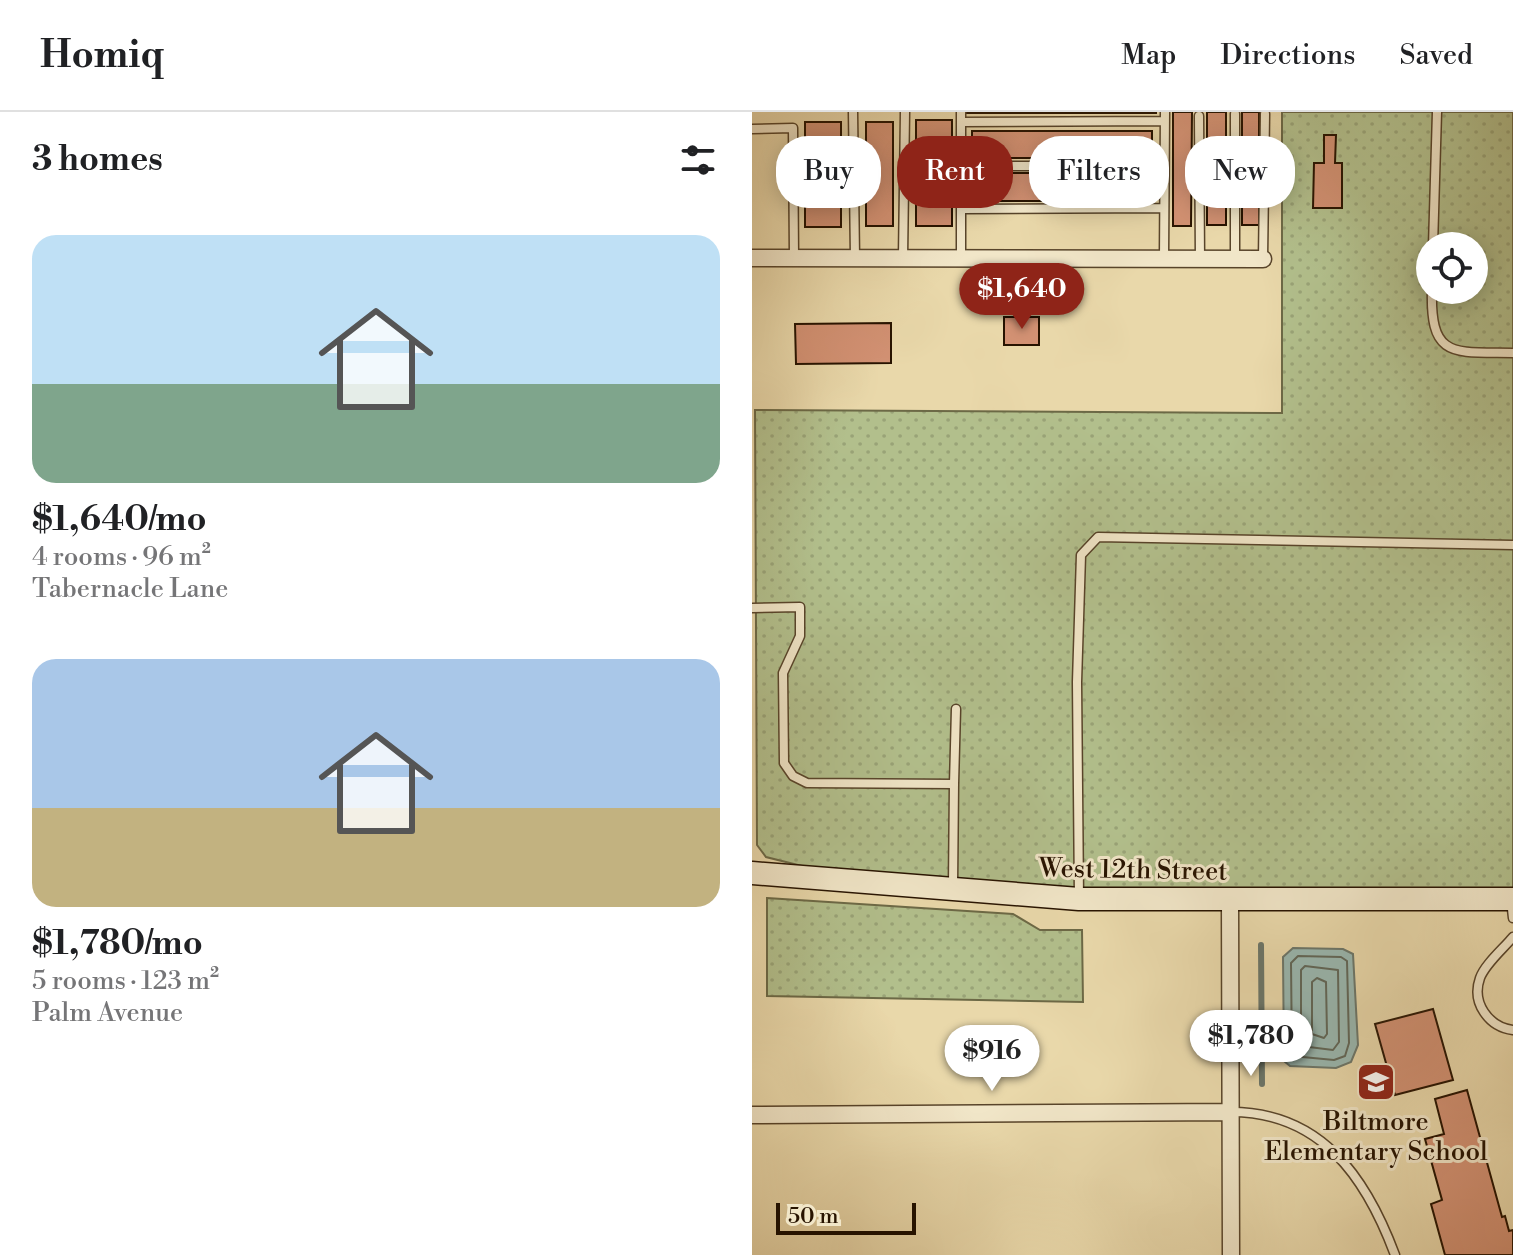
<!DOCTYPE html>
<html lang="en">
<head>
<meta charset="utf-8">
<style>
  :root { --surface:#fff; --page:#f2f2f2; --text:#202124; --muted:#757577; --line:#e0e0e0; --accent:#8f2418 }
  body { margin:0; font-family:"Libre Bodoni",serif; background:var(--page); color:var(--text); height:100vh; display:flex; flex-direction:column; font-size:30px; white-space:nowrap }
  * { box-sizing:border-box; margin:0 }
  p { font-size:26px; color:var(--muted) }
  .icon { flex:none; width:44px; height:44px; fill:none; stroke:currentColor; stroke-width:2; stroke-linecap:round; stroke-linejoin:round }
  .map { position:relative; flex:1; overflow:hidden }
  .details { display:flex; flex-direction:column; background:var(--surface); width:752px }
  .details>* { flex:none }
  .banner { position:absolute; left:24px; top:24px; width:616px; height:72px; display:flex; gap:16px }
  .controls { position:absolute; left:664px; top:120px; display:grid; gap:16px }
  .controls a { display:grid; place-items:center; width:72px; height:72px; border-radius:50%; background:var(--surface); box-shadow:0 4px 20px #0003; font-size:40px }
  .scale { position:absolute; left:24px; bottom:20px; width:140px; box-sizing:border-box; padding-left:8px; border:4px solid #271300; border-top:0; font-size:22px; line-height:28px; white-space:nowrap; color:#271300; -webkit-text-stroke:6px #f1e6c8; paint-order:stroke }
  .price { position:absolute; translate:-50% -68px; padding:0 18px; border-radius:28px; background:#fff; color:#222; font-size:26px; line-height:52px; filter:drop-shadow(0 2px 4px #0008) }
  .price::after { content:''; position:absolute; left:50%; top:48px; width:24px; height:18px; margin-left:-12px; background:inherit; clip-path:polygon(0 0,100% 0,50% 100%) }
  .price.on { background:var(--accent); color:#fff }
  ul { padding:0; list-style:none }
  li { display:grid; align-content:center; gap:16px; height:424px; padding:0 32px }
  li span { display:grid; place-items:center; height:248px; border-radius:24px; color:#555 }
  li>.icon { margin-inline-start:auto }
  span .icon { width:144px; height:144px; fill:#fffc; stroke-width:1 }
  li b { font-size:34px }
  h2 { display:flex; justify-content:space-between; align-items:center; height:96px; padding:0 32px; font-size:34px }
  .pill { padding:0 28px; border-radius:32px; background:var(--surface); box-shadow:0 4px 20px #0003; font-size:28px; line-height:72px }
  .pill.on { background:var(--accent); color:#fff }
  header { display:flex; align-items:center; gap:48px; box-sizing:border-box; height:112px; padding:0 40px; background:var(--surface); border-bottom:2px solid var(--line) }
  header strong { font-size:38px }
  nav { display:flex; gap:44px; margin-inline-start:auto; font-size:28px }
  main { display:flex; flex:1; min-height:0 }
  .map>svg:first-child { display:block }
  .grass { fill:url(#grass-dots); stroke:#6c6946; stroke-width:2; fill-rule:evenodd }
  .water { fill:#99b8b1; stroke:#6b766a; stroke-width:2 }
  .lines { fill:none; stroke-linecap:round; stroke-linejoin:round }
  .shore { stroke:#606658; stroke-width:2 }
  .stream { stroke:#6b766a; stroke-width:6 }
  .building { fill:#d29173; stroke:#271300; stroke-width:2 }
  .lane-casing { stroke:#58442a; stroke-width:11 }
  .street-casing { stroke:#58442a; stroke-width:19 }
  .secondary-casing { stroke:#271300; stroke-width:25 }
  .lane { stroke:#f1e6c8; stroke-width:8 }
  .street { stroke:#f1e6c8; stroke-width:16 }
  .secondary { stroke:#f1e6c8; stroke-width:22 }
  .labels { text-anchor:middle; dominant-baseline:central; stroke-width:6; stroke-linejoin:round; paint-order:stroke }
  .street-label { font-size:26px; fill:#271300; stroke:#f1e6c8 }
  .poi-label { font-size:26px; fill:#271300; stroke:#f1e6c8 }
</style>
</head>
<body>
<header>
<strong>Homiq</strong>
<nav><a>Map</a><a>Directions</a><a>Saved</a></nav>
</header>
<main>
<section class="details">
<h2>3 homes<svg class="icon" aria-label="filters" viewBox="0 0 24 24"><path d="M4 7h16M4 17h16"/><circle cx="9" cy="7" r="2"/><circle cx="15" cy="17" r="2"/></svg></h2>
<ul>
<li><span style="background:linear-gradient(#bfe0f5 60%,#7fa58c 0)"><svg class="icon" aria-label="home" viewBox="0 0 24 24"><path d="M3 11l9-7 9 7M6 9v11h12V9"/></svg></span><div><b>$1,640/mo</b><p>4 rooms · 96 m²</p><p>Tabernacle Lane</p></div></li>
<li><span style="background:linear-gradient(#a9c7e8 60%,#c2b280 0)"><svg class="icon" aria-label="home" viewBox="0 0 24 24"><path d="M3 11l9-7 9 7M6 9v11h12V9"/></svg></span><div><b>$1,780/mo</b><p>5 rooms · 123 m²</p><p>Palm Avenue</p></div></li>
</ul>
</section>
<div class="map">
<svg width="761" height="1143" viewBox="0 0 761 1143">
  <defs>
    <pattern id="grass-dots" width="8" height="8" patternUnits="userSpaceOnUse" patternTransform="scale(2)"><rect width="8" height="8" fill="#b2bf8c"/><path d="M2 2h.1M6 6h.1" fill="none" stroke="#99a377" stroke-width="1.8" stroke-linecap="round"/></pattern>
  </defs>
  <rect width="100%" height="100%" fill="#e9d8aa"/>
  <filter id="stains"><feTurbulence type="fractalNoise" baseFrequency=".0025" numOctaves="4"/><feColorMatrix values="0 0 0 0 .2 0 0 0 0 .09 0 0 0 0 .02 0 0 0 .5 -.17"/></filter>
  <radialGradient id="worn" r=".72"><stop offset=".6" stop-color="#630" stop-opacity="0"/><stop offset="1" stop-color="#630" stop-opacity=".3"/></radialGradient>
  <path class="grass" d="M 530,0 L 761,0 L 761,776 L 324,777 L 66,758 L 14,745 L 5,733 L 3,298 L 530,301 ZM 678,134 L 722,134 L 722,178 L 678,178 Z
    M 15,786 L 261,802 L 288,818 L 330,818 L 331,890 L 15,884 Z"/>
  <path class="water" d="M 541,836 L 591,837 L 601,842 L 606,933 L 599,950 L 584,956 L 538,954 L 532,949 L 531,845 Z"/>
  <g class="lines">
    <path class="shore" d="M 546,844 L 589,845 L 595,849 L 597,931 L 593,944 L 582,948 L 540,944 L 539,851 Z
      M 553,854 L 586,858 L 587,930 L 581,938 L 549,934 L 549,858 Z
      M 565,866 L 574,870 L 575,922 L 572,926 L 560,922 L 560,870 Z"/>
    <path class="stream" d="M 509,833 L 510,972"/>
  </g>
  <path class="building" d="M 215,0 L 404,0 L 404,1 L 215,1 Z
    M 421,0 L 440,0 L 439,114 L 421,114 Z
    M 455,0 L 474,0 L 474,113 L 455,113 Z
    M 490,0 L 507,0 L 507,113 L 490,113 Z
    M 164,8 L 200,8 L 200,114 L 164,114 Z
    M 53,10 L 89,10 L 89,115 L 53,115 Z
    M 114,10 L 141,10 L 141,114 L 114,114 Z
    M 220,19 L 400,19 L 400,46 L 220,46 Z
    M 572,23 L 584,23 L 583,51 L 590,51 L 590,96 L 561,96 L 562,51 L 572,51 Z
    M 238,61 L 400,61 L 400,89 L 238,89 Z
    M 252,205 L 287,205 L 287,233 L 252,233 Z
    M 139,211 L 139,251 L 44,252 L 43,212 Z
    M 681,897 L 701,968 L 643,983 L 623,912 Z
    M 715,978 L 750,1105 L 753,1104 L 757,1119 L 761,1118 L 761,1143 L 693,1143 L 679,1092 L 690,1088 L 673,1027 L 692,1022 L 683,987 Z"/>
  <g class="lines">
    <defs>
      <path id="lane" d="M 101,0 L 103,146
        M 209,0 L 209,146
        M 447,4 L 448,147
        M 209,10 L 413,9
        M 0,17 L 41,16 L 42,146
        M 209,54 L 412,54
        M 209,97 L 412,96
        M 681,134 L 685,0
        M 151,146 L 153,0
        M 412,146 L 413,0
        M 483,146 L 483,2
        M 511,147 L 513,2
        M 680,178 C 678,247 701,240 761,241
        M 0,496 L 48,495 L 48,524 L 31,561 L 32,651 L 41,664 L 55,671 L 202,672 L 201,773
        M 202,672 L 204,597
        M 327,786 L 325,570 L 329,443 L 346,425 L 761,433
        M 759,788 L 761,806
        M 761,825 C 752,836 733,852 728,866 C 719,891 737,915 761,918
        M 479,1000 C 569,1000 614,1065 643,1143"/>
      <path id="street" d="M 0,146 L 511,147
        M 478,788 L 479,1143
        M 0,1003 L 479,1000"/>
      <path id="secondary" d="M 0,761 L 327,787 L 761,787"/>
    </defs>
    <use href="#lane" class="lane-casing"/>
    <use href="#street" class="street-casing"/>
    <use href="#secondary" class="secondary-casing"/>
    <use href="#lane" class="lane"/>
    <use href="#street" class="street"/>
    <use href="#secondary" class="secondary"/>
  </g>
  <defs>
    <symbol id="school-square" viewBox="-11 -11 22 22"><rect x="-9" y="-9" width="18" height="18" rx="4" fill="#8f2418" stroke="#f1e6c8"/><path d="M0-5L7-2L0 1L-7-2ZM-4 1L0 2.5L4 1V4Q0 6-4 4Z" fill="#fff"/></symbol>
  </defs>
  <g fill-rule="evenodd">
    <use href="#school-square" x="602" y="948" width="44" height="44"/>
  </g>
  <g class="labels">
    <g class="street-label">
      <text transform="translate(381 758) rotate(1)">West 12th Street</text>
    </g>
    <g class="poi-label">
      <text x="624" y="1010">Biltmore<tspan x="624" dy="30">Elementary School</tspan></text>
    </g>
  </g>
  <rect width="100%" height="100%" filter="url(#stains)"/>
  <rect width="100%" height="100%" fill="url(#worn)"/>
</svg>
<div class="controls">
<a><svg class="icon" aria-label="locate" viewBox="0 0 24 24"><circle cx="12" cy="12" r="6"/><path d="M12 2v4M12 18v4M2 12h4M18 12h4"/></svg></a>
</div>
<div class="scale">50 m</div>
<b class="price on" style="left:270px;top:219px">$1,640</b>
<b class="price" style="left:499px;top:966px">$1,780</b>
<b class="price" style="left:240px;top:981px">$916</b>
<div class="banner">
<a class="pill">Buy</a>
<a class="pill on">Rent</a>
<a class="pill">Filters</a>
<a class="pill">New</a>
</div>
</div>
</main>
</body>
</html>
